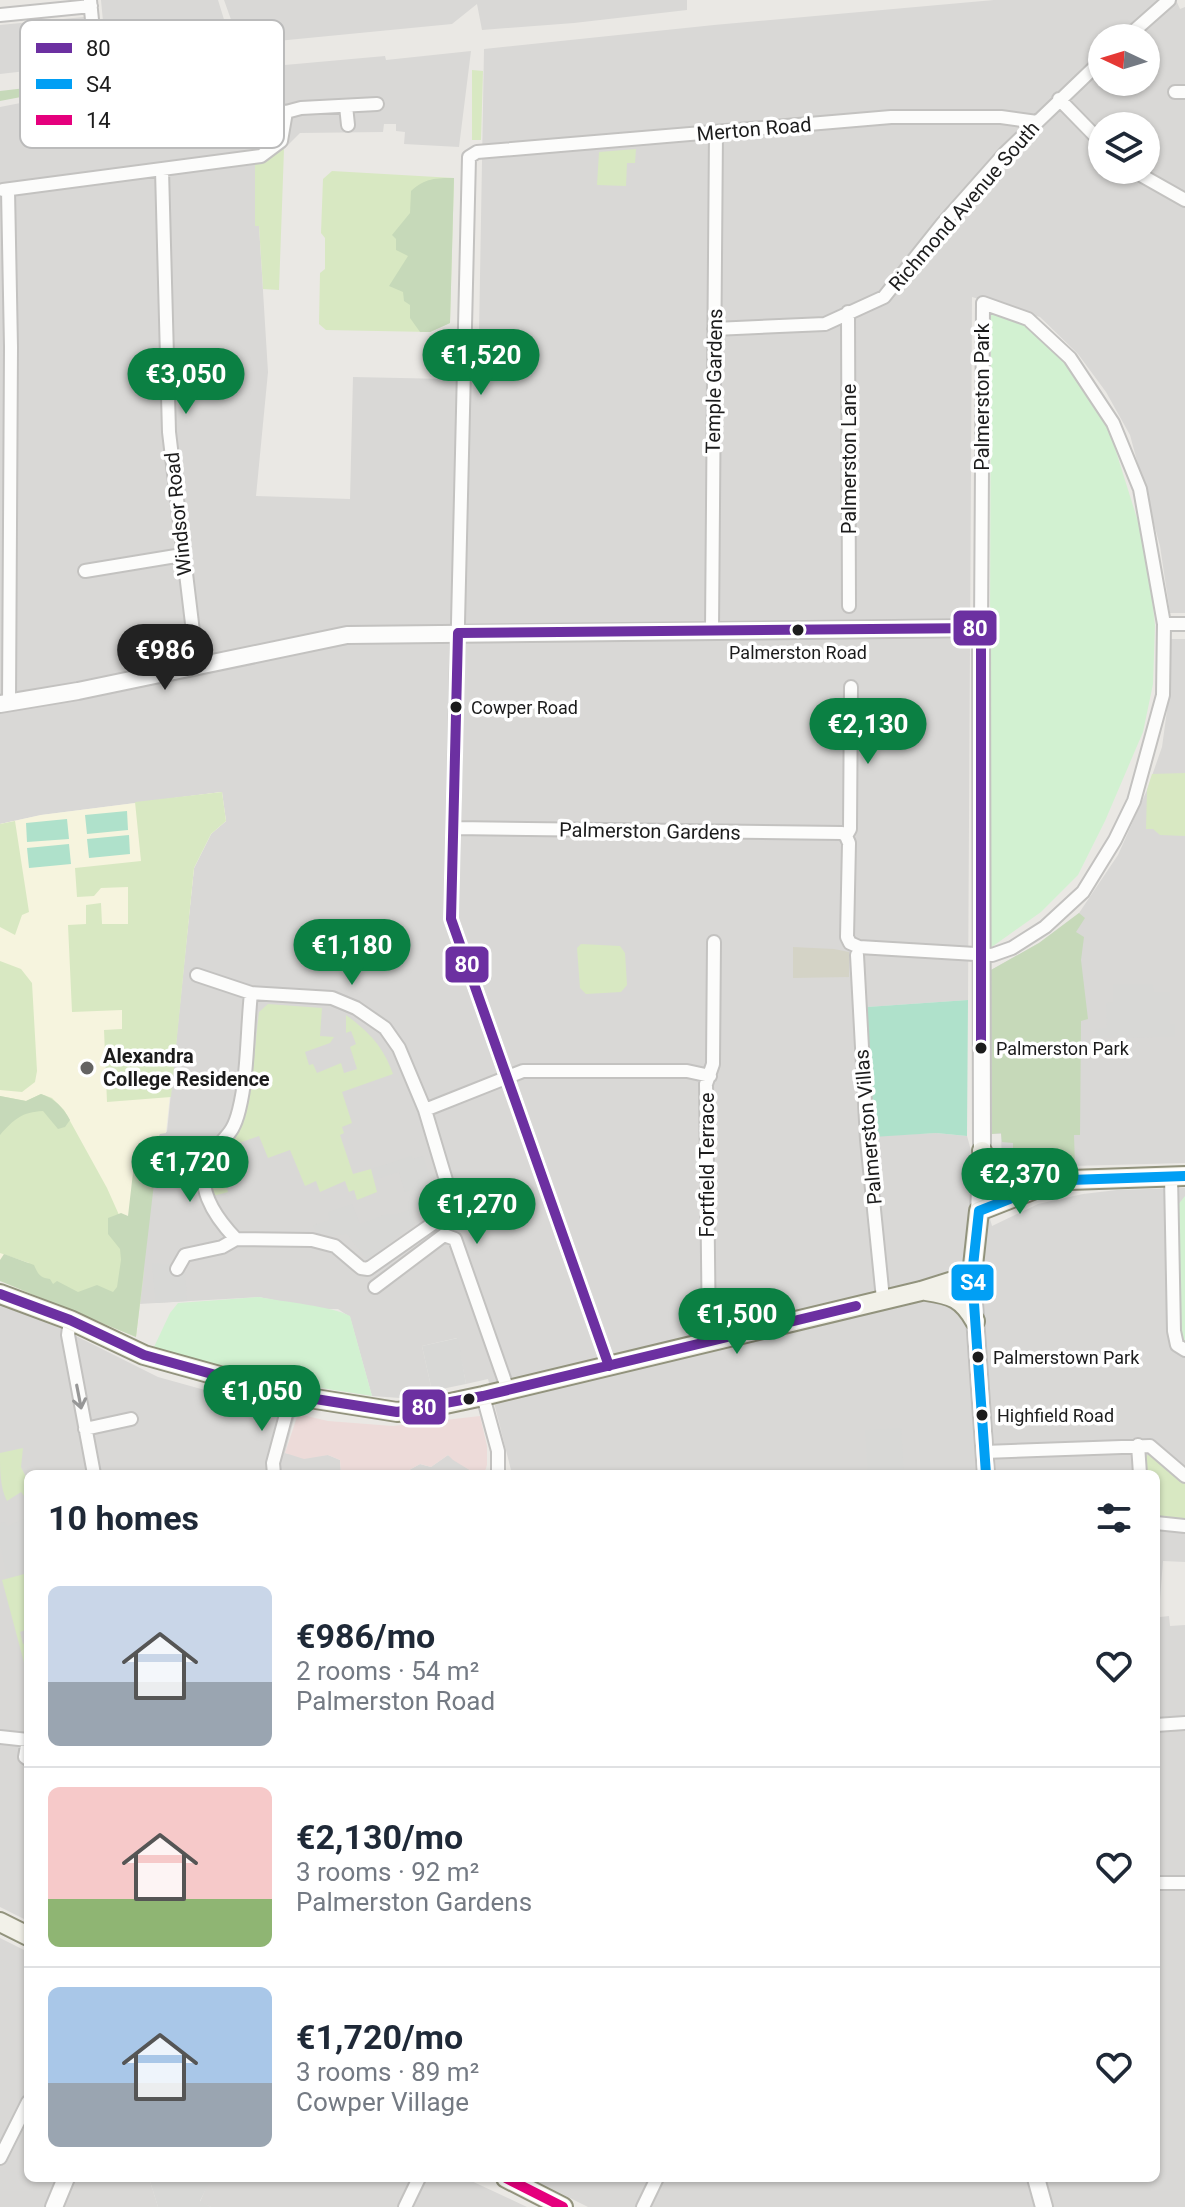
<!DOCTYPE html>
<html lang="en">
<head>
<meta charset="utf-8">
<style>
  :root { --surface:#fff; --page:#f6f6f7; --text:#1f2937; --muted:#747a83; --line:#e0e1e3; --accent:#0b8043 }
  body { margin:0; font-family:Roboto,sans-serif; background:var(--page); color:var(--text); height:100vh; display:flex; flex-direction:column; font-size:30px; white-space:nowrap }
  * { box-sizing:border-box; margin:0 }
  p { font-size:26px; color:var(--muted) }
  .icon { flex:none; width:44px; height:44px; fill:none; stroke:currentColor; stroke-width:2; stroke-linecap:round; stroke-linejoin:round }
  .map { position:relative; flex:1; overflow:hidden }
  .sheet { position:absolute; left:24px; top:1470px; width:1136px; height:712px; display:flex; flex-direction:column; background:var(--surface); border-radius:12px; box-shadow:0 2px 6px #0004 }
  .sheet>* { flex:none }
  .needle { width:52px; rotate:274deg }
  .fabs { position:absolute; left:1088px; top:24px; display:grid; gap:16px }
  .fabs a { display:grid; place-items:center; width:72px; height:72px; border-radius:50%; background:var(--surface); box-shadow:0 2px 6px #0004; font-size:40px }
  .price { position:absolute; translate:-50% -68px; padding:0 18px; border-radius:28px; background:var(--accent); color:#fff; font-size:26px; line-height:52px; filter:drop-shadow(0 2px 4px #0008) }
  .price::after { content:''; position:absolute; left:50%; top:48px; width:24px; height:18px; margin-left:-12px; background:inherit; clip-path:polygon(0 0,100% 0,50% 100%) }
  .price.current { background:#222; color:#fff }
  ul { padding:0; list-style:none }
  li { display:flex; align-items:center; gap:24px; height:200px; padding:0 24px }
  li+li { border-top:2px solid var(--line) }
  li span { display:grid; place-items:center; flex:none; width:224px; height:160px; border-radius:12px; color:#555 }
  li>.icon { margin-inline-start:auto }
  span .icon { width:96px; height:96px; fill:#fffc; stroke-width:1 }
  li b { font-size:34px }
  h2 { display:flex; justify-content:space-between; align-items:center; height:96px; padding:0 24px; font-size:34px }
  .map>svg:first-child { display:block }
  .residential { fill:#d9d8d6; fill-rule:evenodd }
  .commercial { fill:#eddbd9 }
  .education { fill:#f6f4de }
  .religious { fill:#d8d8d6 }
  .construction { fill:#d4d3c6 }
  .grass { fill:#d8e8c2 }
  .forest { fill:#c6d9b9 }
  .park { fill:#d2f1d1 }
  .pitch { fill:#afe1cb }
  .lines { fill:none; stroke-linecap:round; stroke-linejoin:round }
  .minor-casing { stroke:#c3c2c0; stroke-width:16 }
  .tertiary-casing { stroke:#c3c2c0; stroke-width:20 }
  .secondary-casing { stroke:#92937d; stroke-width:22 }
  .minor { stroke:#fcfcfb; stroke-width:12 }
  .tertiary { stroke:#fcfcfb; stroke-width:16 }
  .secondary { stroke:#f2f1e9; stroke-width:18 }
  .bus-1-casing { stroke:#fff; stroke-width:16 }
  .bus-2-casing { stroke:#fff; stroke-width:16 }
  .bus-3-casing { stroke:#fff; stroke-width:16 }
  .bus-1 { stroke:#6c30a1; stroke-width:10 }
  .bus-2 { stroke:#019ff4; stroke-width:10 }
  .bus-3 { stroke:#e5007d; stroke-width:10 }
  .oneway { stroke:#979797 }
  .bus-dot { fill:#1c1c1c; stroke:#fff; stroke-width:3 }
  .poi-dot { fill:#646362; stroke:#fff; stroke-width:3 }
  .labels { text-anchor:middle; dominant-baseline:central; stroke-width:7; stroke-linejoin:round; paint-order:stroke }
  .bus-label { font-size:18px; fill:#1c1c1c; stroke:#fff; text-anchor:start }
  .street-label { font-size:20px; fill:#1c1c1c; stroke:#fff }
  .poi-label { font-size:20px; font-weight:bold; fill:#1c1c1c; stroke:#fff; text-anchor:start }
  .key { fill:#fff; stroke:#bbb; stroke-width:2 }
  .key-label { font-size:22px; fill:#1c1c1c }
  .line-badge { stroke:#fff; stroke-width:3 }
  .badge-label { font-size:22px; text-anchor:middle; font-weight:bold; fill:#fff }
</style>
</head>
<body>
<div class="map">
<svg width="1185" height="2207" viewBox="0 0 1185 2207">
  <rect width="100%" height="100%" fill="#eae8e4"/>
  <path class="residential" d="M 101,0 L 218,0 L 234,52 L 107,64 Z
    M 224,0 L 687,0 L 687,10 L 574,23 L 482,30 L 477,4 L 452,24 L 267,42 L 234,28 Z
    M 994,0 L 1176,0 L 1180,9 L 1185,7 L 1185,613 L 1170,613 L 1160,546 L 1130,435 L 1106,392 L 1078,354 L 1040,317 L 972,297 L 968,1000 L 867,1007 L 873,1136 L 936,1133 L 967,1136 L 992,1226 L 1038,1204 L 1083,1194 L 1117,1190 L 1185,1188 L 1185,1562 L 1163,1561 L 1160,1599 L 1160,1617 L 1169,1616 L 1170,1626 L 1185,1625 L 1185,2207 L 588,2207 L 530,2178 L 1156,2178 L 1156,1474 L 512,1474 L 488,1379 L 466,1384 L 457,1338 L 422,1346 L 432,1391 L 400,1398 L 372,1396 L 350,1317 L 338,1309 L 319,1309 L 259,1297 L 139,1304 L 157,1139 L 160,1133 L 167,1132 L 194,868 L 211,834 L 226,821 L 221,792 L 41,815 L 0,824 L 0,107 L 41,99 L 215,75 L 216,71 L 385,56 L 386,60 L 471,51 L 459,147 L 404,144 L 405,132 L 396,131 L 396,124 L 384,124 L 383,132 L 300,133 L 284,149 L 266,159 L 256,226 L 259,226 L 268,372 L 256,496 L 350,499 L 353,377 L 448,379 L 450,332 L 479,333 L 484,49 L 714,25 ZM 1102,38 L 1146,38 L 1146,82 L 1102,82 ZM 1102,126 L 1146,126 L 1146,170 L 1102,170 Z
    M 84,17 L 88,64 L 0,74 L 0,25 Z
    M 1168,639 L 1185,639 L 1185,1163 L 1002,1168 L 1001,1134 L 992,1134 L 991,970 L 1039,943 L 1079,913 L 1118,855 L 1147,790 L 1162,747 L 1171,681 Z
    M 0,1306 L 46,1321 L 158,1377 L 295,1415 L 285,1453 L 302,1456 L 328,1455 L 340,1460 L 341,1474 L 28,1474 L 28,1921 L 0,1907 Z
    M 448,1455 L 476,1474 L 402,1474 L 420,1464 L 431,1467 Z
    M 0,1938 L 28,1952 L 28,2178 L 67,2178 L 64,2199 L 74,2178 L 149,2178 L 158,2207 L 0,2207 Z
    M 203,2178 L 465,2178 L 527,2207 L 211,2207 L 200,2202 L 209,2181 Z"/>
  <path class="commercial" d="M 298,1414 L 328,1421 L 393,1426 L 480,1416 L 487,1446 L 487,1465 L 484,1474 L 476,1474 L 453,1460 L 448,1455 L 431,1467 L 420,1464 L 402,1474 L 341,1474 L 340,1460 L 328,1455 L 304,1459 L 285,1453 Z"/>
  <path class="education" d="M 222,792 L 226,821 L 211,834 L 194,868 L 166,1133 L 160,1134 L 157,1139 L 136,1337 L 0,1281 L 0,824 L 41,815 Z"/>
  <path class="religious" d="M 854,704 L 867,704 L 869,762 L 854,762 Z
    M 1113,984 L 1153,984 L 1154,992 L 1170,992 L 1170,1024 L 1175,1024 L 1175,1037 L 1096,1038 L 1095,1029 L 1107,1028 L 1106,1003 L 1113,1002 Z
    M 411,1156 L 413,1159 L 423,1156 L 437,1197 L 429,1201 L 431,1208 L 422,1212 L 414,1189 L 405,1192 L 399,1172 L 374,1180 L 371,1169 Z
    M 352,1204 L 360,1224 L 387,1214 L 396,1214 L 411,1209 L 415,1223 L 367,1260 L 347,1234 L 331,1236 L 316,1232 L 313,1225 L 330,1220 L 328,1212 Z
    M 152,1263 L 174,1265 L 177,1269 L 185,1271 L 187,1301 L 156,1303 Z
    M 458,1338 L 466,1384 L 432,1391 L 422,1346 Z
    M 901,1428 L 904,1474 L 868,1474 L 865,1430 Z
    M 28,1517 L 28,1573 L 7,1579 L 0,1543 L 0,1523 L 5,1522 L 7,1526 Z
    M 149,2178 L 203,2178 L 210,2181 L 200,2201 L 211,2207 L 158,2207 Z"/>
  <path class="construction" d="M 793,947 L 834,949 L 849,952 L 849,977 L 793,978 Z"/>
  <path class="grass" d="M 472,70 L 483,71 L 481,140 L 472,140 Z
    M 284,149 L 279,290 L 263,289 L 259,226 L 255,226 L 255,162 Z
    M 636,149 L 635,163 L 627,163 L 626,186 L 597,185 L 599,152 Z
    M 332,171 L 454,178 L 450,323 L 430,332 L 326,330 L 319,324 L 320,273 L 325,269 L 325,238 L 321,233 L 323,179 Z
    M 1185,773 L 1185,836 L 1160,835 L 1153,829 L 1146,829 L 1147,790 L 1152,774 Z
    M 222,792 L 226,821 L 211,834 L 194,868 L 171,1097 L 107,1102 L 104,1030 L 122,1029 L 122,1010 L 72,1012 L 68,925 L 86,924 L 86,905 L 101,903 L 102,924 L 128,924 L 128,887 L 101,888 L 94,896 L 77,897 L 75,868 L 141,861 L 135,802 Z
    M 15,821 L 29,912 L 22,915 L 15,935 L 0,927 L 0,824 Z
    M 581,944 L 620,946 L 625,953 L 627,985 L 621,992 L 586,994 L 580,988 L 577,948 Z
    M 0,961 L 21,969 L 32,983 L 37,1071 L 35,1082 L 22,1092 L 0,1090 Z
    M 268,1004 L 322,1008 L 320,1036 L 334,1037 L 330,1043 L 305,1052 L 309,1065 L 313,1064 L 317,1073 L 341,1063 L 344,1073 L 357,1069 L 350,1047 L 356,1044 L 351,1031 L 346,1033 L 346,1015 C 369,1032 383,1046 393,1074 L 342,1092 L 352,1123 L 342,1127 L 344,1133 L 340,1135 L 353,1174 L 371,1169 L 377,1192 L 357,1200 L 354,1190 L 349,1192 L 345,1181 L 320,1192 L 316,1181 L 305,1186 L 290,1150 L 268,1158 L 259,1136 L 239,1143 L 246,1163 L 221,1170 L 228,1192 L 213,1196 C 211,1160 239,1138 247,1105 C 254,1075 255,1042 259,1012 Z
    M 41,1094 L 52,1098 L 64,1110 L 107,1188 L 144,1271 L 136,1337 L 22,1290 L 29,1263 L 0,1253 L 0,1096 L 26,1101 Z
    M 23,1448 L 21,1467 L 28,1481 L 28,1493 L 24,1496 L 21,1492 L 7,1501 C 0,1488 0,1469 0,1453 Z
    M 1150,1454 L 1185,1483 L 1185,1523 L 1156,1519 L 1156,1474 L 1145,1474 L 1144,1457 Z
    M 28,1573 L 28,1629 L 20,1632 L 23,1644 L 28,1643 L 26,1670 L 2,1580 Z"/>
  <path class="forest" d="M 67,83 L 83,83 L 84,85 L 0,101 L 0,91 L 43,86 L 47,87 Z
    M 454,178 L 450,323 L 430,332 L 420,332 L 410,318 L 410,305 L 404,301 L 403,292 L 389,286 L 408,256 L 396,250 L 396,239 L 392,235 L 410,213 L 411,191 C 425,178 436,178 454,178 Z
    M 1079,913 L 1085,918 L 1076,932 L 1084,937 L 1081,960 L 1088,1019 L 1081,1021 L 1080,1135 L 1074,1135 L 1075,1166 L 1013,1168 L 1013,1143 L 1002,1142 L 1001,1133 L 992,1134 L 991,970 L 1039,943 Z
    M 41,1094 C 55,1099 63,1107 70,1120 L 65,1127 L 58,1129 L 43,1111 C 22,1112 14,1119 0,1135 L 0,1096 L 26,1101 Z
    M 134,1164 L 141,1168 L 144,1174 L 155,1175 L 136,1337 L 0,1281 L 0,1260 L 4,1254 L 34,1265 C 38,1274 40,1278 50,1279 L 53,1284 L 57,1281 L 78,1292 L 97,1285 L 113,1292 L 117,1287 L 121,1260 L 120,1249 L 108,1234 L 108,1218 L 121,1213 L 128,1216 Z"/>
  <path class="park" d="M 999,312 L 1027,323 L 1062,359 L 1085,389 L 1108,426 L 1146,547 L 1155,625 L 1153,684 L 1143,732 L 1105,821 L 1078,875 L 1041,912 L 989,949 L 991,313 Z
    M 1185,1196 L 1185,1342 L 1179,1333 L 1177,1206 Z
    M 259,1297 C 283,1302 332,1306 350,1316 L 372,1396 L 264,1379 L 154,1347 L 170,1313 L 178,1303 Z"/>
  <path class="pitch" d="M 127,811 L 128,830 L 87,834 L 85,815 Z
    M 67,819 L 69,839 L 27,842 L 26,823 Z
    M 129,835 L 130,854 L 89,858 L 87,839 Z
    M 69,844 L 71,864 L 29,868 L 27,848 Z
    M 968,1000 L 967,1136 L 936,1133 L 873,1137 L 867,1007 Z"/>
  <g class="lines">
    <defs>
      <path id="minor" d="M 90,0 L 96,60
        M 0,15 L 91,6
        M 1126,38 L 1169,0
        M 1175,92 L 1185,92
        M 1059,99 L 1102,143
        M 253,100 L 272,110 L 286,112
        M 346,106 L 348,125
        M 162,170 L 169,432 L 197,665
        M 1132,170 L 1185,200
        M 3,190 L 261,156 L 281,141 L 286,112 L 301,108 L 377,104
        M 8,190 L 11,347 L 9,703
        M 848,312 L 849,606
        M 714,329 L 825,324 L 884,297 L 943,223 L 1005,153 L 1102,60
        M 85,571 L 182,555
        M 1164,624 L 1185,624
        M 712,630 L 716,132
        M 453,828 L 842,833 L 846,836 L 849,843 L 847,937 L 850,943 L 859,947 L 992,955 L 1012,948 L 1045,927 L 1083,892 L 1115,840 L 1134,801 L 1163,695 L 1164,624 L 1140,489 L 1113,423 L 1070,358 L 1028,319 L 983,303 L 981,628
        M 846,836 L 850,829 L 851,687
        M 857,955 L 867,1140 L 883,1299
        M 425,1110 L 523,1071 L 687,1071 L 710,1076
        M 1171,1176 L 1174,1331 L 1177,1345 L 1185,1350
        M 236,1239 C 215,1217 190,1182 213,1152 C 227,1134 233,1134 239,1110 C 248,1074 247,1030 251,993
        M 177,1269 L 185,1255 L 222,1247 L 236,1239 L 312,1240 L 335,1246 L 361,1268 L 368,1269 L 445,1215 L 451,1197 L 425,1110 L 399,1048 L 385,1028 L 356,1008 L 332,998 L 251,993 L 197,975
        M 375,1287 L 444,1235 L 455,1239 L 508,1390
        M 70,1320 L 68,1335 L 94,1474
        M 709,1342 L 706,1084 L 713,1064 L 714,942
        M 609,1366 L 451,919 L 469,157 L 477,152 L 891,117 L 1001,117 L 1037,122
        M 483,1396 L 498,1451 L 498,1474
        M 85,1429 L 131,1419
        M 1138,1445 L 1140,1474
        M 984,1452 L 1150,1446 L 1185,1476
        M 274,1474 L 273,1463 L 291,1396
        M 1156,1523 L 1185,1526
        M 1156,1725 L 1185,1723
        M 0,1737 L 28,1740 L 25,1757 L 28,1759
        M 1156,1883 L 1185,1883
        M 0,2158 L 28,2102
        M 405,2207 L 419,2178
        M 643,2207 L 657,2178"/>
      <path id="tertiary" d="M 0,704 L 78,691 L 347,635 L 981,628 L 982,1151 L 979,1211
        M 972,1275 L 986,1474
        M 1036,2178 L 1044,2207
        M 54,2207 L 66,2178"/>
      <path id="secondary" d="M 982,1151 L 991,1171 L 999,1176 L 1045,1183
        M 926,1291 C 952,1295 962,1298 975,1321
        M 0,1294 L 70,1320 L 144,1355 L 284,1394 L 397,1412 L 422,1409 L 483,1396 L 921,1291 L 972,1275 L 979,1211 L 1048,1184 L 1070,1180 L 1185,1176
        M 0,1922 L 28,1936
        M 506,2178 L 563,2207"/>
    </defs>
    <use href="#minor" class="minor-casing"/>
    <use href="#tertiary" class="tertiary-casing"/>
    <use href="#secondary" class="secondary-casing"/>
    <use href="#minor" class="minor"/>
    <use href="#tertiary" class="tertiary"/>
    <use href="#secondary" class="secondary"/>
    <defs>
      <path id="bus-1" d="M 0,1294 L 70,1320 L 144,1355 L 284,1394 L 397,1412 L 483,1396 L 856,1306
        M 609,1366 L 451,919 L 458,633 L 981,628 L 981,1048"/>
      <path id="bus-2" d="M 979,1211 L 972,1275 L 986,1474
        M 979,1211 L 1048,1184 L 1070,1180 L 1185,1176"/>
      <path id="bus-3" d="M 506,2178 L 563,2207"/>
    </defs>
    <use href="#bus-1" class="bus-1-casing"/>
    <use href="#bus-2" class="bus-2-casing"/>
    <use href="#bus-3" class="bus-3-casing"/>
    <use href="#bus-1" class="bus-1"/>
    <use href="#bus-2" class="bus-2"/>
    <use href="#bus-3" class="bus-3"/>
  </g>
  <defs><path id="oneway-shaft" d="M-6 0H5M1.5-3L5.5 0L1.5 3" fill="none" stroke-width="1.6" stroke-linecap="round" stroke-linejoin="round" transform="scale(2)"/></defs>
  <use class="oneway" href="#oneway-shaft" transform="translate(79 1397) rotate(79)"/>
  <g class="bus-dot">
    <circle cx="798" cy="630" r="7"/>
    <circle cx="456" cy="707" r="7"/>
    <circle cx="981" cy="1048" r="7"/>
    <circle cx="978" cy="1357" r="7"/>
    <circle cx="469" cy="1399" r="7"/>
    <circle cx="982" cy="1415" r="7"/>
  </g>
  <circle class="poi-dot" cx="87" cy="1068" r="8"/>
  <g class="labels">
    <g class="bus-label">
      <text x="798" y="652" text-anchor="middle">Palmerston Road</text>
      <text x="471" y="707">Cowper Road</text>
      <text x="996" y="1048">Palmerston Park</text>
      <text x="993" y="1357">Palmerstown Park</text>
      <text x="997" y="1415">Highfield Road</text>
    </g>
    <g class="street-label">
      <text transform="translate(754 129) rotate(-5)">Merton Road</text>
      <text transform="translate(964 206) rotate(-49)">Richmond Avenue South</text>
      <text transform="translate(714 381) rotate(-89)">Temple Gardens</text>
      <text transform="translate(982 397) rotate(-90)">Palmerston Park</text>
      <text transform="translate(849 459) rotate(-90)">Palmerston Lane</text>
      <text transform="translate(178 514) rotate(-96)">Windsor Road</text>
      <text transform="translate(650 831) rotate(1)">Palmerston Gardens</text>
      <text transform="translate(868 1127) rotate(-95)">Palmerston Villas</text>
      <text transform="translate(707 1165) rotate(-90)">Fortfield Terrace</text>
    </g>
    <g class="poi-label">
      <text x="103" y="1056">Alexandra<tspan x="103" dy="23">College Residence</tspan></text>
    </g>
  </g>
  <rect x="20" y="20" width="264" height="128" rx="12" class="key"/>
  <rect x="36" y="43" width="36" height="10" fill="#6c30a1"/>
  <rect x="36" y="79" width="36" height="10" fill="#019ff4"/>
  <rect x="36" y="115" width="36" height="10" fill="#e5007d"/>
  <g class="key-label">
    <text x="86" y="56">80</text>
    <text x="86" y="92">S4</text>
    <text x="86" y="128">14</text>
  </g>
  <g class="line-badge">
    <rect x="952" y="609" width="46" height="38" rx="8" fill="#6c30a1"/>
    <rect x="444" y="945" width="46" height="39" rx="8" fill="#6c30a1"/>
    <rect x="950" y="1263" width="45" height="39" rx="8" fill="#019ff4"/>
    <rect x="401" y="1388" width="46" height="38" rx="8" fill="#6c30a1"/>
  </g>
  <g class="badge-label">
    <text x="975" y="636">80</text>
    <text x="467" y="972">80</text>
    <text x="973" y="1290">S4</text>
    <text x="424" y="1415">80</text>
  </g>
</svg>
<div class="fabs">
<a><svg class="needle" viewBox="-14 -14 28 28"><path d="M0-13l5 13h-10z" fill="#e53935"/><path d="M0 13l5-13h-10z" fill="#747a83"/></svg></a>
<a><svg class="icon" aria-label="layers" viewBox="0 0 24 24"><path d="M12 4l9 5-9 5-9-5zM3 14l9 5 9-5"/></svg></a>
</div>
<b class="price" style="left:481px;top:397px">€1,520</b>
<b class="price" style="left:186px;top:416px">€3,050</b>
<b class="price current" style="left:165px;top:692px">€986</b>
<b class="price" style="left:868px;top:766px">€2,130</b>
<b class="price" style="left:352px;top:987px">€1,180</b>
<b class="price" style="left:190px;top:1204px">€1,720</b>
<b class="price" style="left:1020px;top:1216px">€2,370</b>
<b class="price" style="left:477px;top:1246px">€1,270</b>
<b class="price" style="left:737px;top:1356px">€1,500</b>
<b class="price" style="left:262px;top:1433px">€1,050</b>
<section class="sheet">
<h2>10 homes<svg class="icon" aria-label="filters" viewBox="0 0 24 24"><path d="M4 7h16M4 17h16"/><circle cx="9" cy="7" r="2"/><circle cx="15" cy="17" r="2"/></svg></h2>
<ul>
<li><span style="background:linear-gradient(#c9d6e8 60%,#9aa5b1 0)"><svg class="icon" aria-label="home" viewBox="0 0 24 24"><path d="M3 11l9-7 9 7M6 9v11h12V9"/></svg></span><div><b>€986/mo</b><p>2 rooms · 54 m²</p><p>Palmerston Road</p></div><svg class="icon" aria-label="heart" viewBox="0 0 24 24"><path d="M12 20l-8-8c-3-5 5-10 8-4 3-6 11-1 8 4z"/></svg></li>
<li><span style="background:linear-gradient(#f6c9c9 70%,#8fb573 0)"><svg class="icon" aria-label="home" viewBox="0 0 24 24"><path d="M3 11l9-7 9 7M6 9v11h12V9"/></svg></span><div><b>€2,130/mo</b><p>3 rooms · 92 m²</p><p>Palmerston Gardens</p></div><svg class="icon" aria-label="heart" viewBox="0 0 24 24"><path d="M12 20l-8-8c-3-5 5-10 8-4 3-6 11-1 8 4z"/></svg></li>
<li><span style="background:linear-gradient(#a9c7e8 60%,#9aa5b1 0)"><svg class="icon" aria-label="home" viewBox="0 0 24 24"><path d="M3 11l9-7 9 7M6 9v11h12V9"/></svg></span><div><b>€1,720/mo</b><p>3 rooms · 89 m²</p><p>Cowper Village</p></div><svg class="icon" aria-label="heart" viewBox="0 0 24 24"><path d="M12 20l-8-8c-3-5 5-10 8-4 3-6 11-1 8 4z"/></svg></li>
</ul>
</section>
</div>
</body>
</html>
